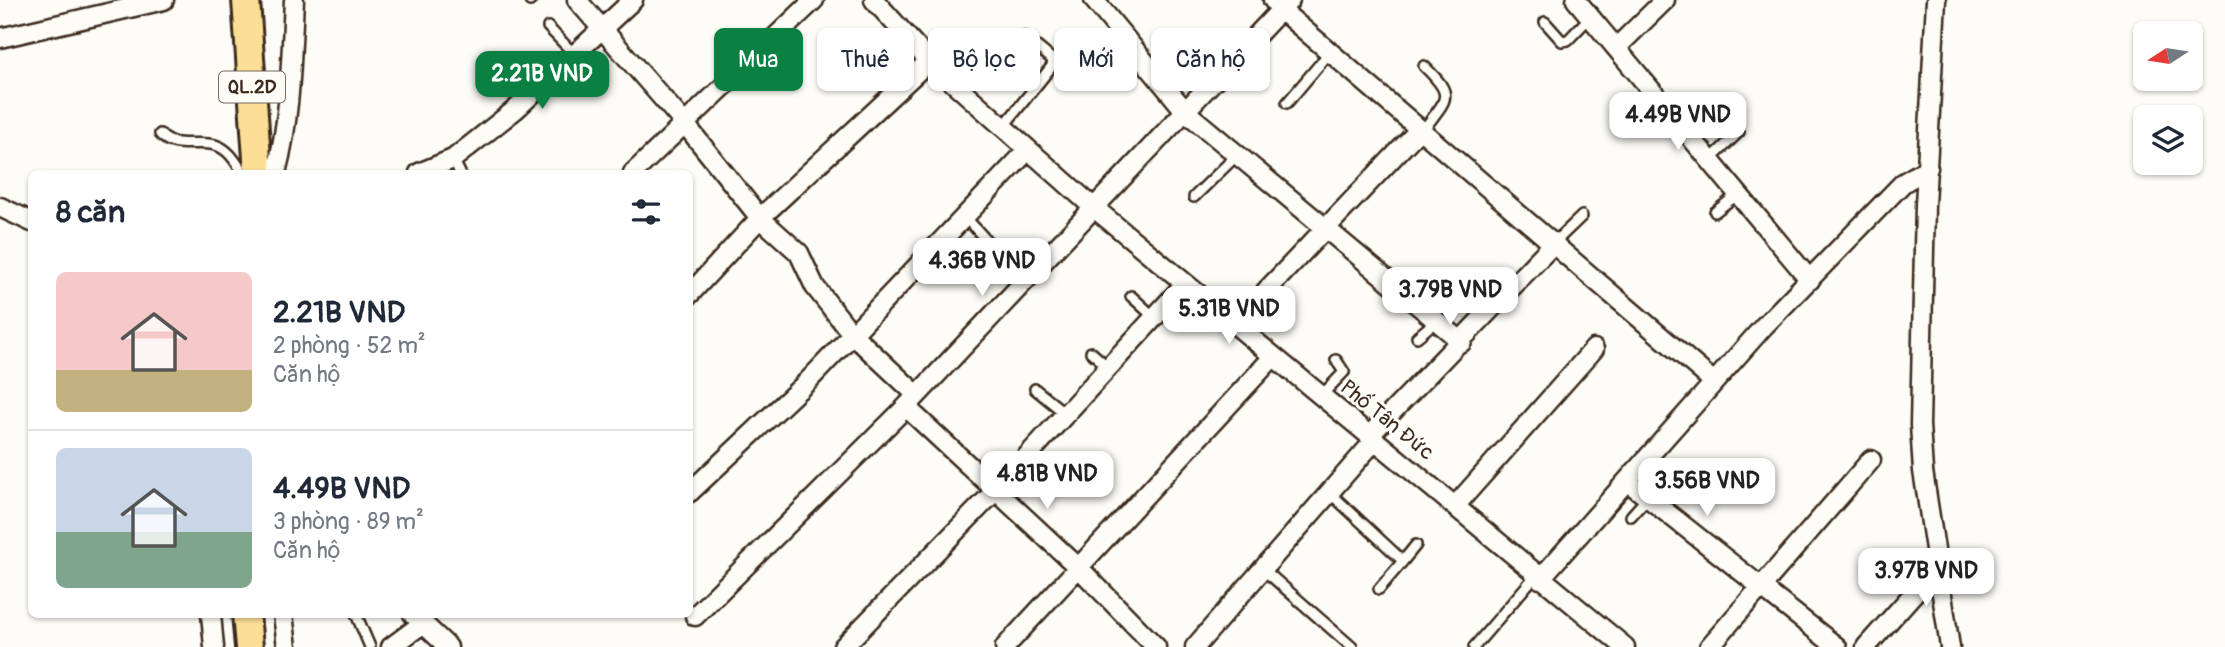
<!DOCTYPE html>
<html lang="vi">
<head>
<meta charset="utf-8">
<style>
  :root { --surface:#fff; --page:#f2f2f3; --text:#1f2937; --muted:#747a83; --line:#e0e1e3; --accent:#0b8043 }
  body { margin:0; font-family:Pangolin,sans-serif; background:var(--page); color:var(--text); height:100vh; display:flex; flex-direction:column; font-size:26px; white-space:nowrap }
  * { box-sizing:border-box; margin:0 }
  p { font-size:23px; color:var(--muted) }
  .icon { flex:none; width:38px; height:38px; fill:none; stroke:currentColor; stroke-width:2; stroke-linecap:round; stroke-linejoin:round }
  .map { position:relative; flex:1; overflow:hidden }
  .drawer { position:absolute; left:28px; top:170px; width:665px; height:448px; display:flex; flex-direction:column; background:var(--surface); border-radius:10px; box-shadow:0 2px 5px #0004 }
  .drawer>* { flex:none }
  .guide { position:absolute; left:714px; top:28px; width:665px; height:63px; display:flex; gap:14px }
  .needle { width:46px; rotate:258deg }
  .controls { position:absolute; left:2133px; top:21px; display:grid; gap:14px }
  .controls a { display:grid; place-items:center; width:70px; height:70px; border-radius:10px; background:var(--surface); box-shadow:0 2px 5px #0004; font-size:35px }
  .price { position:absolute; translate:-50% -60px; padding:0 16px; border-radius:14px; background:#fff; color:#222; font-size:23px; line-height:46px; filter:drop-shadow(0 2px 4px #0008) }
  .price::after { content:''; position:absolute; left:50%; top:42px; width:21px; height:16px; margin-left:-10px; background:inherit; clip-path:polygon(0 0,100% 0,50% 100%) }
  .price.selected { background:var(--accent); color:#fff }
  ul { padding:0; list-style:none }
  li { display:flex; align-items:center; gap:21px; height:175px; padding:0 28px }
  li+li { border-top:2px solid var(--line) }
  li span { display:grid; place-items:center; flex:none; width:196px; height:140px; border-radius:10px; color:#555 }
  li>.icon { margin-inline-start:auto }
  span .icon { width:84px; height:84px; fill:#fffc; stroke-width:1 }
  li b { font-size:30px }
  h2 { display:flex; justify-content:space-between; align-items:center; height:84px; padding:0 28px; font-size:30px }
  .chip { padding:0 24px; border-radius:10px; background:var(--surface); box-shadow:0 2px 5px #0004; font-size:24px; line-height:63px }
  .chip.selected { background:var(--accent); color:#fff }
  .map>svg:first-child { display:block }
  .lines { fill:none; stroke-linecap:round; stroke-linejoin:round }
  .service-casing { stroke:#3b2a1e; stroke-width:14 }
  .minor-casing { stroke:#3b2a1e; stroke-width:23 }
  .primary-casing { stroke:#3b2a1e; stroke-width:32 }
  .service { stroke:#fdfcf7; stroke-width:9 }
  .minor { stroke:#fdfcf7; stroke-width:18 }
  .primary { stroke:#fdde96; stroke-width:26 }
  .labels { text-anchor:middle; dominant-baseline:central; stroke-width:6; stroke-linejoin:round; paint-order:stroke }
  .shield { fill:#fdfcf7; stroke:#75695f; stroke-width:2 }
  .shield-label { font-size:19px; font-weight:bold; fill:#3b2a1e }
  .street-label { font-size:21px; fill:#3b2a1e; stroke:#fdfcf7 }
</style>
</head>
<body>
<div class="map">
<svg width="2225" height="647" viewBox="0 0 2225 647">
  <rect width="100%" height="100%" fill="#fdfcf7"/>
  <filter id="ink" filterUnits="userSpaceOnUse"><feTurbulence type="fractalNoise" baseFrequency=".0143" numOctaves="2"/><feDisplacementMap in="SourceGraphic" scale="14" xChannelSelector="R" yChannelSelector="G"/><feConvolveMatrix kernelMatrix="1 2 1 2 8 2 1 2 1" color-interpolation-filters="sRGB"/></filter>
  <g filter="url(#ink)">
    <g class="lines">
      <defs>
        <path id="service" d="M 530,1 L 531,0
          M 1545,22 L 1562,41 L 1568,40 L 1590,17
          M 548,27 L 574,54
          M 1287,103 L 1330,52
          M 1003,127 L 1052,66 L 1053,60 L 1025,37
          M 1422,132 C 1446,98 1457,98 1424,66
          M 160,134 C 172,150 199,140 215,145 C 229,149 236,162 243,173
          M 453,159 L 460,173
          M 1710,160 L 1739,132
          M 1194,197 L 1237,155
          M 1715,212 L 1738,194
          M 966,218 L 998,253
          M 1555,242 L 1582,216
          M 1131,296 L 1154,317
          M 1417,337 L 1436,321
          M 1091,352 L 1108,367
          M 1035,389 L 1066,414
          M 1321,396 L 1344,372 L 1336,360
          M 1330,493 L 1403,561 L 1379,589
          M 1631,516 L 1648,497
          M 1403,561 L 1416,545
          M 1263,569 L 1352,647
          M 356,614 L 370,647
          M 1474,647 L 1536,575"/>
        <path id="minor" d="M 577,0 L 685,124 L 760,218 L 799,253 L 815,287 L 852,334 L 917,395
          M 874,0 L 929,61 L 1093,207 L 1625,647
          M 1094,0 L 1186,112 L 1462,342
          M 1273,0 L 1281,10 L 1714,382
          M 1576,0 L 1810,280
          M 1936,0 L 1925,205 L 1920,425 L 1923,471 L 1950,647
          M 0,38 L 164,0
          M 1616,48 L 1665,0
          M 276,173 C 291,116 291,58 294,0
          M 419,173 L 453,159 L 516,109 L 633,0
          M 633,173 L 814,0
          M 0,207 L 32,222
          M 1266,291 L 1419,130
          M 690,294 L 760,218 L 929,61
          M 906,407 L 1079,568 L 1156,647
          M 1370,435 L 1555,242
          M 1628,482 L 1837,647
          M 690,492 L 808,381 L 1028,150
          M 1456,505 L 1594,349
          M 1540,579 L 1764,326 L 1903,183 L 1928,168
          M 211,614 L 214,647
          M 283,614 L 287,647
          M 413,614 L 448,647
          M 695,616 L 906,407 L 1290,0
          M 391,647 L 422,624
          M 843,647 L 996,490 L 1184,285
          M 1005,647 L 1273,357
          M 1195,647 L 1375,440
          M 1709,647 L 1871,460
          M 1866,647 L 1939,565"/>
        <path id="primary" d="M 246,0 L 258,173
          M 246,614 L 249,647"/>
      </defs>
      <use href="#service" class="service-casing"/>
      <use href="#minor" class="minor-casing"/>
      <use href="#primary" class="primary-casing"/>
      <use href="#service" class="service"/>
      <use href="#minor" class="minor"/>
      <use href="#primary" class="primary"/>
    </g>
  </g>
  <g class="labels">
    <rect class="shield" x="219" y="71.5" width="66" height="31" rx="5"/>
    <g class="shield-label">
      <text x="252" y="87">QL.2D</text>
    </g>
    <g class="street-label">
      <text transform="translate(1387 420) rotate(39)">Phố Tân Đức</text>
    </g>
  </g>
</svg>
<div class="controls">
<a><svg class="needle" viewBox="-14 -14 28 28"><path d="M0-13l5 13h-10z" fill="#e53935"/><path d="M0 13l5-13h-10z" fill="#747a83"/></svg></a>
<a><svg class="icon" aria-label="layers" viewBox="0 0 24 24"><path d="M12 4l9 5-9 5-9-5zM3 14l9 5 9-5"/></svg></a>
</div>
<b class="price selected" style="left:542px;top:111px">2.21B VND</b>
<b class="price" style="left:1678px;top:152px">4.49B VND</b>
<b class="price" style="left:982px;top:298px">4.36B VND</b>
<b class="price" style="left:1450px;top:327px">3.79B VND</b>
<b class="price" style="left:1229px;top:346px">5.31B VND</b>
<b class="price" style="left:1047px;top:511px">4.81B VND</b>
<b class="price" style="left:1707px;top:518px">3.56B VND</b>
<b class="price" style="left:1926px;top:608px">3.97B VND</b>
<div class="guide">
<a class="chip selected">Mua</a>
<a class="chip">Thuê</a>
<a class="chip">Bộ lọc</a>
<a class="chip">Mới</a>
<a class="chip">Căn hộ</a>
</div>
<section class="drawer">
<h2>8 căn<svg class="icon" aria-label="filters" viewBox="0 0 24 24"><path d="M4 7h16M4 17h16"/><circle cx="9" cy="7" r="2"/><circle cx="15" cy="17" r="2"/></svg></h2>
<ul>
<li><span style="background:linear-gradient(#f6c9c9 70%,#c2b280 0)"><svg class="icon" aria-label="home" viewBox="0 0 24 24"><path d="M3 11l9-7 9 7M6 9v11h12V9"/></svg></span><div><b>2.21B VND</b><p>2 phòng · 52 m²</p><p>Căn hộ</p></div></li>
<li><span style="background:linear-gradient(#c9d6e8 60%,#7fa58c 0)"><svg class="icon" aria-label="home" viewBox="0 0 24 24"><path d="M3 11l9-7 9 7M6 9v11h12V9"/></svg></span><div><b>4.49B VND</b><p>3 phòng · 89 m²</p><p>Căn hộ</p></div></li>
</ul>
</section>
</div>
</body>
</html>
